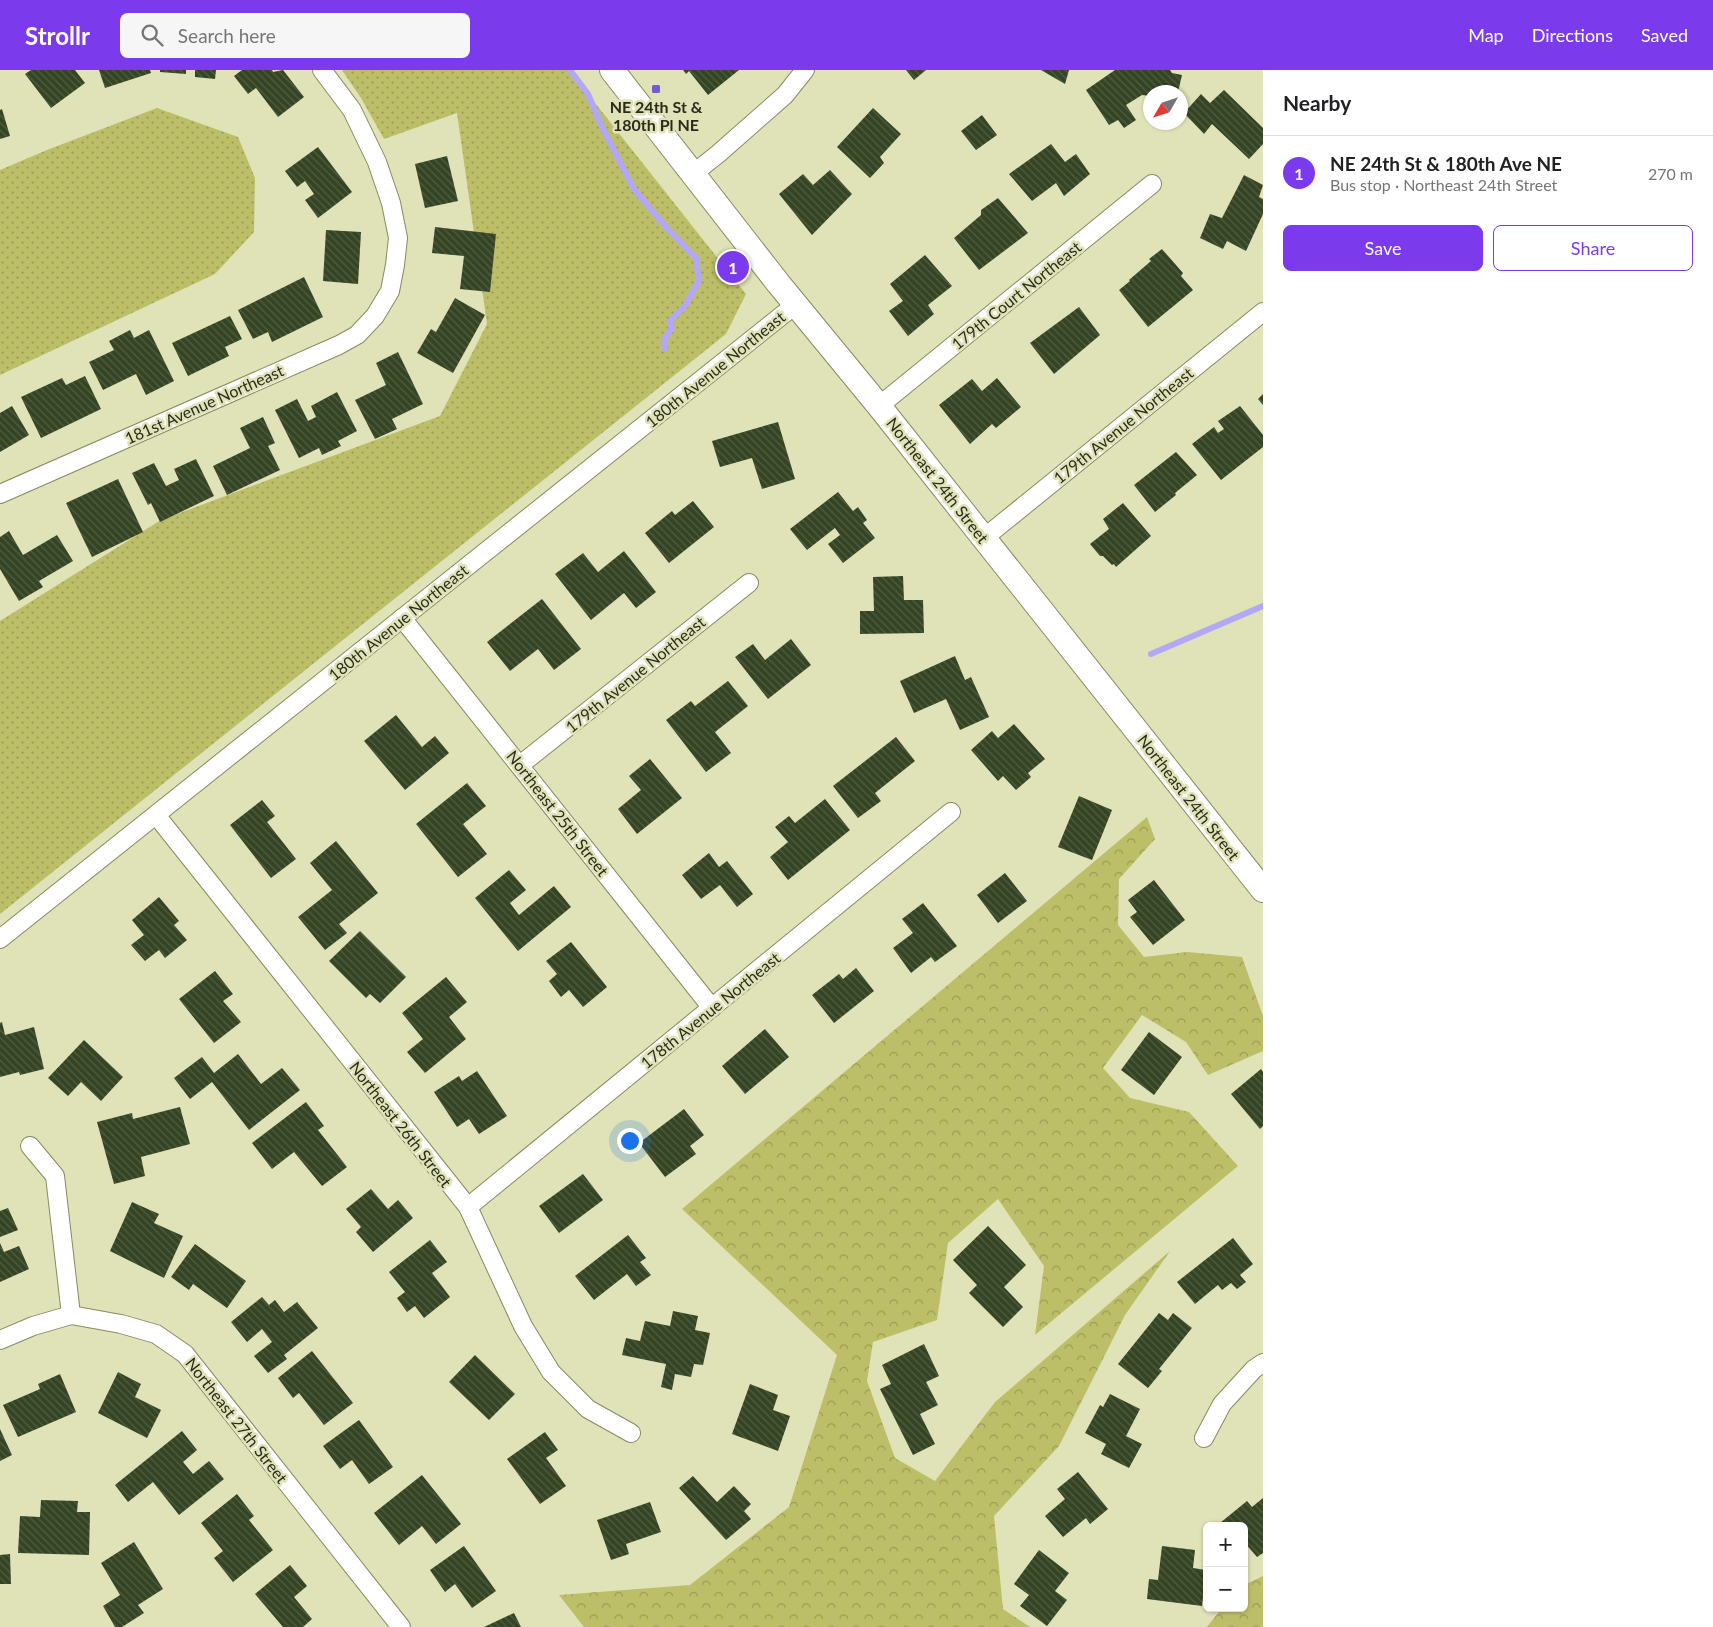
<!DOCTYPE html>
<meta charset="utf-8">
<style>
body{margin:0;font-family:Lato,sans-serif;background:#f6f6f6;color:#202124}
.controls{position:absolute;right:15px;bottom:15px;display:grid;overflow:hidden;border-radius:8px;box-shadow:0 1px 4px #0004}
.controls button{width:45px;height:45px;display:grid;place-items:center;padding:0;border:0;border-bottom:1px solid #e0e0e0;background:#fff;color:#202124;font:25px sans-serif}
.compass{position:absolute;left:1143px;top:15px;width:45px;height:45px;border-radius:50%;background:#fff;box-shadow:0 1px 4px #0004;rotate:231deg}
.you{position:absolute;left:629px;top:1070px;width:18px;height:18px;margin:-12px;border:4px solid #fff;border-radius:50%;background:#1a73e8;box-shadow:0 0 0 8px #1a73e833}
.badge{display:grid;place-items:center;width:32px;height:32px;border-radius:50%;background:#7c3aed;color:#fff;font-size:16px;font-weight:700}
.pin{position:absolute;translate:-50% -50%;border:2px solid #fff;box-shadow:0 1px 5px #0006}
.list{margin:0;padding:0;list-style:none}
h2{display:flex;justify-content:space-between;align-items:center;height:65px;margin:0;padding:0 20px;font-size:21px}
h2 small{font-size:16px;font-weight:400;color:#757577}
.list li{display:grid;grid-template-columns:32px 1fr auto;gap:15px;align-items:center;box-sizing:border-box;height:75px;padding:0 20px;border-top:1px solid #e0e0e0}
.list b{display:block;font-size:19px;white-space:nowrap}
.list p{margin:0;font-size:16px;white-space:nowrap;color:#757577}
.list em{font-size:16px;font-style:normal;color:#757577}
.actions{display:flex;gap:10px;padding:15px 20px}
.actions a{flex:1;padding:11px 0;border:1px solid #7c3aed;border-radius:8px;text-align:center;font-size:18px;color:#7c3aed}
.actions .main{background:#7c3aed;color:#fff}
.icon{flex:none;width:28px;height:28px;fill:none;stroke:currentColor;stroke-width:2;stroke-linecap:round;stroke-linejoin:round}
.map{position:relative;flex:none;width:1263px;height:1557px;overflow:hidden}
header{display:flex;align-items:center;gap:30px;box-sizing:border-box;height:70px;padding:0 25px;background:#7c3aed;color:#fff}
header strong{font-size:24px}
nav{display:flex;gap:28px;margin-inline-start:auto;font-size:18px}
.search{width:350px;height:45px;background:#f6f6f6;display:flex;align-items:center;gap:12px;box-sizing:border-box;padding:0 18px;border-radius:8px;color:#757577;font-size:19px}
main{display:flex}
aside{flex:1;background:#fff}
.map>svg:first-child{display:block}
</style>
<header>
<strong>Strollr</strong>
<div class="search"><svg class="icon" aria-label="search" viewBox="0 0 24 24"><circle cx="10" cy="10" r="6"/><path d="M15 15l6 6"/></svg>Search here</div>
<nav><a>Map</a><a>Directions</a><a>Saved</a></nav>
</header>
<main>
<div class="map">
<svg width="1263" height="1557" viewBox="0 0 1263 1557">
<defs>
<pattern id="grass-dots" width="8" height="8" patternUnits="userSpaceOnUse" patternTransform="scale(1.25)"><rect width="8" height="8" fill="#bdbf68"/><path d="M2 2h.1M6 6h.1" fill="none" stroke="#9a9b55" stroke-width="1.8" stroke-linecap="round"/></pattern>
<pattern id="forest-crowns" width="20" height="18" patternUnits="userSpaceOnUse" patternTransform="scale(1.25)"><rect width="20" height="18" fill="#bdbf68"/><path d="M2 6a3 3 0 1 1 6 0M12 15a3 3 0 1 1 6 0" fill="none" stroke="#9a9b55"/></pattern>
<pattern id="building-back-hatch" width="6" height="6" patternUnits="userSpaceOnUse" patternTransform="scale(1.25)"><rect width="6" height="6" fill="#354524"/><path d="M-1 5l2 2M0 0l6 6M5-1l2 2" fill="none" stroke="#515d42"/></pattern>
</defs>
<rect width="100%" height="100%" fill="#e0e2b7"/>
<g fill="url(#grass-dots)">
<polygon points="342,0 569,0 746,224 726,264 0,844 0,551 161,450 440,346 487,254 457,43 384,69 361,28"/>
<polygon points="157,38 238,67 255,108 254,162 215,204 0,305 0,100 47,80"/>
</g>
<g fill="url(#forest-crowns)">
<polygon points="1147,747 1155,769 1119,809 1118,855 1144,887 1187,882 1242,887 1263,946 1263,981 1208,1005 1186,972 1142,945 1103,998 1130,1028 1189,1042 1238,1096 1035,1265 1044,1196 998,1129 948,1173 937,1250 873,1272 867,1311 895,1388 935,1411 995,1332 1170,1181 1125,1245 1059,1376 994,1446 1003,1539 1030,1557 584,1557 559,1525 690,1515 789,1437 837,1285 682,1139"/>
<polygon points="1263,1506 1263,1557 1207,1557 1222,1538 1244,1538 1244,1515"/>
</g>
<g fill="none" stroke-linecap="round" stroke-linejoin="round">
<g stroke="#b3a7fa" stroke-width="6">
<polyline points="570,0 588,24 601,55 634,119 667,158 696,188 699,211 685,236 670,251 672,258 664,270 665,279"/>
<polyline points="1151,584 1263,536"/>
</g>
</g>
<g fill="url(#building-back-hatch)">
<polygon points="31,0 75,0 85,13 51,38 25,4"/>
<polygon points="99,0 150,0 151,3 105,18"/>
<polygon points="160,0 186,0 186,4 160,2"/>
<polygon points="195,0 216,0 215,9 195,7"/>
<polygon points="242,0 272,0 273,2 283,0 304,27 278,47 256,18 248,24 234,6"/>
<polygon points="683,0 739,0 708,25 689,1 686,4"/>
<polygon points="906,0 926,0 914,10"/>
<polygon points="1041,0 1069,0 1065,14"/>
<polygon points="1115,0 1170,0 1172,3 1182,5 1178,22 1150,22 1150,26 1142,25 1126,35 1136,50 1124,58 1118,50 1109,55 1086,20"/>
<polygon points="1224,20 1263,58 1263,74 1249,89 1212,54 1204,64 1184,43 1201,24 1210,33"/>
<polygon points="873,38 901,64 880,87 884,93 870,108 837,77"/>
<polygon points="2,39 10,66 0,69 0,40"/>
<polygon points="982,45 997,65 976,80 961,61"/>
<polygon points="1051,74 1065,92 1076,84 1090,104 1064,126 1056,113 1032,131 1009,104"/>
<polygon points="318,77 352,122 318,148 305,130 314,124 305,111 297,117 285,101"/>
<polygon points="447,86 458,131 425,138 415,94"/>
<polygon points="830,100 852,124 812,165 779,124 803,104 813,115"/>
<polygon points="1244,105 1263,115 1259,127 1263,129 1263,144 1246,181 1227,171 1223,179 1200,168 1210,144 1222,148"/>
<polygon points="998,128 1028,163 979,200 954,168 981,145 981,140"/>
<polygon points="435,157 496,164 490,222 460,219 464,186 432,183"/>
<polygon points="326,160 361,162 358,214 323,211"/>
<polygon points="1162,179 1183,203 1181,206 1193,220 1148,257 1119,220 1130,211 1129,210 1151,191 1149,189"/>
<polygon points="925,185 952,216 928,235 934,244 908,266 889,241 903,231 890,214"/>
<polygon points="304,207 323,247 272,272 268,262 253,269 238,240"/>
<polygon points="455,228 485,245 453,303 417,283 431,259 436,262"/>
<polygon points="1079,237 1100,265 1054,304 1030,273"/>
<polygon points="230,246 242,269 225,277 229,286 188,306 172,273"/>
<polygon points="130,260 134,268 149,260 174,311 146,325 136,304 103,320 89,292 114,280 109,271"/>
<polygon points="398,282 423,334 392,349 397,359 375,369 355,330 386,315 376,293"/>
<polygon points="85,306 101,339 41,368 21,327 62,308 66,315"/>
<polygon points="997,308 1021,337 996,358 992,354 970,374 939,335 972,309 982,321"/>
<polygon points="337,322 357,361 338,371 341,376 322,385 319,378 299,388 275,340 297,329 308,351 316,347 311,336"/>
<polygon points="1263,324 1263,335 1258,329"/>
<polygon points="12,336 29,365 0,382 0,343"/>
<polygon points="1240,336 1263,365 1263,377 1221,410 1192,374 1214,357 1218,363 1224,359 1218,351"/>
<polygon points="263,347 275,373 268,376 280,400 227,425 213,396 250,378 240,358"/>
<polygon points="778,352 795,409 762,419 752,388 720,397 712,371"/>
<polygon points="1176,382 1197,405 1175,423 1176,425 1155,442 1134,415"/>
<polygon points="196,389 214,426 160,452 151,433 148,435 132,403 154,393 166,416 179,410 174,399"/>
<polygon points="118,409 143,462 92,487 66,433"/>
<polygon points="838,422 853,441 858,437 867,450 863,453 875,468 843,493 828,474 840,465 835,458 807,480 790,459"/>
<polygon points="693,431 714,457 669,493 645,463 672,441 675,445"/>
<polygon points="1123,433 1151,466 1116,497 1114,494 1112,495 1103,486 1100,486 1090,474 1109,459 1103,449"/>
<polygon points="9,461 23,485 57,465 73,491 39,511 43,517 19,531 0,499 0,467"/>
<polygon points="624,481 656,522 636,538 624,523 591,550 555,504 583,483 598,502"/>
<polygon points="903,506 904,530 923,530 924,563 860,564 860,541 874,541 873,507"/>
<polygon points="542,529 581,579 554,600 538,579 510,601 487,572"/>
<polygon points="791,569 811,595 768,629 735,587 753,574 765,590"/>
<polygon points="955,586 965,610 971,607 989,647 960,660 946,629 914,643 900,611"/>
<polygon points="728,611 748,636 715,662 731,683 706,702 666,650 691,631 695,636"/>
<polygon points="396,645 422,677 435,666 449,683 405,720 364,671"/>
<polygon points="1014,654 1045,689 1028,703 1031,707 1016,720 1003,706 998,711 971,680 992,661 998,668"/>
<polygon points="896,667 915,691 875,723 881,731 858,748 833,716"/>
<polygon points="650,689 682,728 637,764 618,739 641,720 629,706"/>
<polygon points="467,713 486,736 463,754 487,784 458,807 416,754"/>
<polygon points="1079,726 1112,740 1092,790 1058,777"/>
<polygon points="825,729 850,760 788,810 770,787 788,772 775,757 789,746 795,753"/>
<polygon points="262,730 275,746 267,752 296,789 271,808 230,755"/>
<polygon points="336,771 378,823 339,854 347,863 325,880 298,847 332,820 310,793"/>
<polygon points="709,783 719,797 727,791 753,824 737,837 720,815 701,829 682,805"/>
<polygon points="509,800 526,820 510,833 519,845 554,816 571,837 518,881 475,828"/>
<polygon points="1005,803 1027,831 998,853 977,825"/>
<polygon points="1154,810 1185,850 1153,875 1130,847 1137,842 1128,830"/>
<polygon points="159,827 179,851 174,855 187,870 165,888 159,880 145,891 131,875 144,865 132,850"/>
<polygon points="923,833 957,876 935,892 931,887 911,903 893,878 913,863 902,849"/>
<polygon points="360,861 406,907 380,933 370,924 366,928 329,891"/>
<polygon points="571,872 607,917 583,937 569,920 561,927 549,911 557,904 546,891"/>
<polygon points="856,898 874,921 834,953 812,925 839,904 843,909"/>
<polygon points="215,901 233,924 223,931 241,952 214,973 179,929"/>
<polygon points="446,907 467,932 449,947 466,969 425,1003 407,982 423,969 402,943"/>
<polygon points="2,952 5,965 34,957 44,999 20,1005 19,1002 0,1007 0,953"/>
<polygon points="765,959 789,987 745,1024 722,996"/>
<polygon points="1149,962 1182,987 1154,1025 1121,1000"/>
<polygon points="84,970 123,1007 101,1031 81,1012 68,1026 48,1008"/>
<polygon points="238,984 261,1014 282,998 300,1020 249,1060 212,1012 190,1029 174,1008 202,987 214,1003"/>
<polygon points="1261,999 1263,1002 1263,1056 1260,1059 1231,1024"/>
<polygon points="477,1001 507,1046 479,1064 469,1049 457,1057 434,1022 459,1006 462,1011"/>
<polygon points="306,1032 324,1056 318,1060 347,1097 322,1116 294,1082 272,1099 252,1073"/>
<polygon points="180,1037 190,1074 141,1087 145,1106 114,1114 97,1052 132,1043 133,1049"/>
<polygon points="684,1039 704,1065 690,1076 696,1084 665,1107 639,1073"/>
<polygon points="583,1104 603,1130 559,1163 539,1136"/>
<polygon points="371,1119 388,1139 398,1130 413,1148 373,1182 356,1162 361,1157 346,1139"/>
<polygon points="132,1132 159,1144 154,1153 183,1166 164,1208 110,1181"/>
<polygon points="8,1138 18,1160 0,1167 0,1141"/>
<polygon points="988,1156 1026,1195 1004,1217 1023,1237 1003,1257 969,1223 977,1215 953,1190"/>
<polygon points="628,1165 646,1188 640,1192 651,1205 636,1216 627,1204 594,1230 575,1206"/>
<polygon points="1233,1168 1253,1194 1240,1205 1246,1212 1237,1219 1231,1213 1222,1220 1218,1215 1195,1234 1177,1212"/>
<polygon points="430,1170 447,1192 432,1203 450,1227 424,1248 415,1236 407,1242 397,1228 405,1222 389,1202"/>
<polygon points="0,1173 4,1182 19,1176 29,1199 0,1212"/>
<polygon points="195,1174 246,1211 227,1238 193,1214 189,1220 171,1207"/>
<polygon points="262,1227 269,1235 275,1230 284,1242 297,1232 318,1258 284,1285 287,1289 268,1303 254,1286 272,1272 262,1259 247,1272 231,1252"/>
<polygon points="673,1241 698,1246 695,1260 710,1263 703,1295 694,1294 691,1307 675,1304 672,1320 661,1317 666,1294 622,1285 626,1268 640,1271 645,1251 670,1256"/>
<polygon points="1159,1243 1168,1250 1173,1243 1192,1258 1159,1299 1162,1301 1148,1318 1118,1294"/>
<polygon points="924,1274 939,1306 926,1312 938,1335 920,1344 935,1374 913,1385 880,1319 891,1314 882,1295"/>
<polygon points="312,1281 353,1333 324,1355 299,1323 293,1328 278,1308"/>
<polygon points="475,1285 515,1324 489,1350 449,1312"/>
<polygon points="118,1302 141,1314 135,1327 161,1340 147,1368 98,1343"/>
<polygon points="60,1304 76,1342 18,1367 3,1335 40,1319 38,1314"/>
<polygon points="750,1314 778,1325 773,1340 790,1346 778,1381 732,1364"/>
<polygon points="1110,1324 1140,1339 1126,1366 1142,1374 1129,1398 1101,1384 1106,1374 1085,1363 1100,1335 1103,1337"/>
<polygon points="359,1350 393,1397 369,1414 352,1390 340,1399 323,1376"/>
<polygon points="0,1359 12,1385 0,1391"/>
<polygon points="182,1361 197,1380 183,1392 193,1404 209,1391 224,1409 179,1445 153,1412 128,1432 115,1415"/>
<polygon points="545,1362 558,1380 546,1388 566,1416 540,1434 507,1389"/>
<polygon points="1078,1402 1108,1439 1090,1454 1086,1448 1063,1467 1045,1446 1065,1429 1057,1419"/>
<polygon points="422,1405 461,1454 436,1474 422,1456 399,1475 374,1443"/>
<polygon points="693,1406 717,1432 734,1416 751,1434 744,1441 751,1449 726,1470 679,1418"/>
<polygon points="237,1424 254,1446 249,1450 273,1480 233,1512 214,1488 223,1481 201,1453"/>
<polygon points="1263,1428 1263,1483 1257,1487 1244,1472 1244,1456 1222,1456 1220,1453 1247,1431 1252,1437"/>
<polygon points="41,1430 78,1431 77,1442 90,1442 89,1485 18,1483 20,1446 40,1447"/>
<polygon points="650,1432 661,1462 626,1474 629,1484 611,1490 597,1450"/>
<polygon points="134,1472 163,1519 138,1535 144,1543 122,1557 115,1557 103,1536 120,1525 101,1493"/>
<polygon points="464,1476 496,1521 472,1538 455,1514 445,1522 430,1500"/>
<polygon points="1162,1476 1195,1480 1193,1498 1206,1500 1202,1536 1147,1529 1149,1509 1158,1510"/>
<polygon points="1039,1480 1069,1503 1055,1521 1067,1530 1047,1556 1020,1536 1029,1525 1014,1514"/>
<polygon points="10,1484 11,1514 0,1514 0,1485"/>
<polygon points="290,1495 307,1516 294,1527 312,1549 303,1557 283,1557 255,1524"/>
<polygon points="514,1543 521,1557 484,1557"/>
</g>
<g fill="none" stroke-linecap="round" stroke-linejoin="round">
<defs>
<g id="street">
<polyline points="694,103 718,84 785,25 805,0"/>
<polyline points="879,336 1152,114"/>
<polyline points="0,424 339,275 357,265 375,246 390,221 395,195 398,168 391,133 377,92 352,40 322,0"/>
<polyline points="984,468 1263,242"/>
<polyline points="402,548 712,938"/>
<polyline points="520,695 749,513"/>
<polyline points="156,745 468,1137 523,1256 551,1302 588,1339 631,1363"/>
<polyline points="0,869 795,235"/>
<polyline points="30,1076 55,1106 71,1245 121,1254 156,1264 185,1284 401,1557"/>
<polyline points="468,1137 951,742"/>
<polyline points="0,1270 33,1256 71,1245"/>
<polyline points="1204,1368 1222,1334 1254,1299 1263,1293"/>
</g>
<polyline id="secondary" points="612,0 778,213 879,336 1263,820"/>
</defs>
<use href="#street" stroke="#888a62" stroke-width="20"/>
<use href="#secondary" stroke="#888a62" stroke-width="26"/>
<use href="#street" stroke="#fff" stroke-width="18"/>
<use href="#secondary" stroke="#fff" stroke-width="24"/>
</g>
<rect fill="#7559d3" stroke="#e0e2b7" stroke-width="2" x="651" y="14" width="10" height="10" rx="2.5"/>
<g text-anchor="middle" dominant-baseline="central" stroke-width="5" stroke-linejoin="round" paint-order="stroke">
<g font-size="16" font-weight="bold" fill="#2a2b1b" stroke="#e0e2b7">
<text x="656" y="36">NE 24th St &amp;<tspan x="656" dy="18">180th Pl NE</tspan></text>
</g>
<g font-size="16" fill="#2a2b1b" stroke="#e0e2b7">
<text transform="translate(1016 225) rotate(-39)">179th Court Northeast</text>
<text transform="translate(715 299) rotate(-39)">180th Avenue Northeast</text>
<text transform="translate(204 334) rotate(-24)">181st Avenue Northeast</text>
<text transform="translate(1123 355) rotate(-39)">179th Avenue Northeast</text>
<text transform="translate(938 410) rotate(52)">Northeast 24th Street</text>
<text transform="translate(398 552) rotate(-39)">180th Avenue Northeast</text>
<text transform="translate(635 604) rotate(-39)">179th Avenue Northeast</text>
<text transform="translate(1189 727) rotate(52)">Northeast 24th Street</text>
<text transform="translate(558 743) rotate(52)">Northeast 25th Street</text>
<text transform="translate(710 940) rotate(-39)">178th Avenue Northeast</text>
<text transform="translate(401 1054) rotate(52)">Northeast 26th Street</text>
<text transform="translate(237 1350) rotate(52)">Northeast 27th Street</text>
</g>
</g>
</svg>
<div class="controls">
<button>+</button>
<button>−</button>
</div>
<svg class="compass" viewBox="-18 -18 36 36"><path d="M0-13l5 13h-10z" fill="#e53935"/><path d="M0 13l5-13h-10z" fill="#757577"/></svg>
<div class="you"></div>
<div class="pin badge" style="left:733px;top:197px">1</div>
</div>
<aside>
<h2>Nearby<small></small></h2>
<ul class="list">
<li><span class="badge">1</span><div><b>NE 24th St &amp; 180th Ave NE</b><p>Bus stop · Northeast 24th Street</p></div><em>270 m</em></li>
</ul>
<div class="actions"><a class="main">Save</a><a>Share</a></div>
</aside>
</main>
